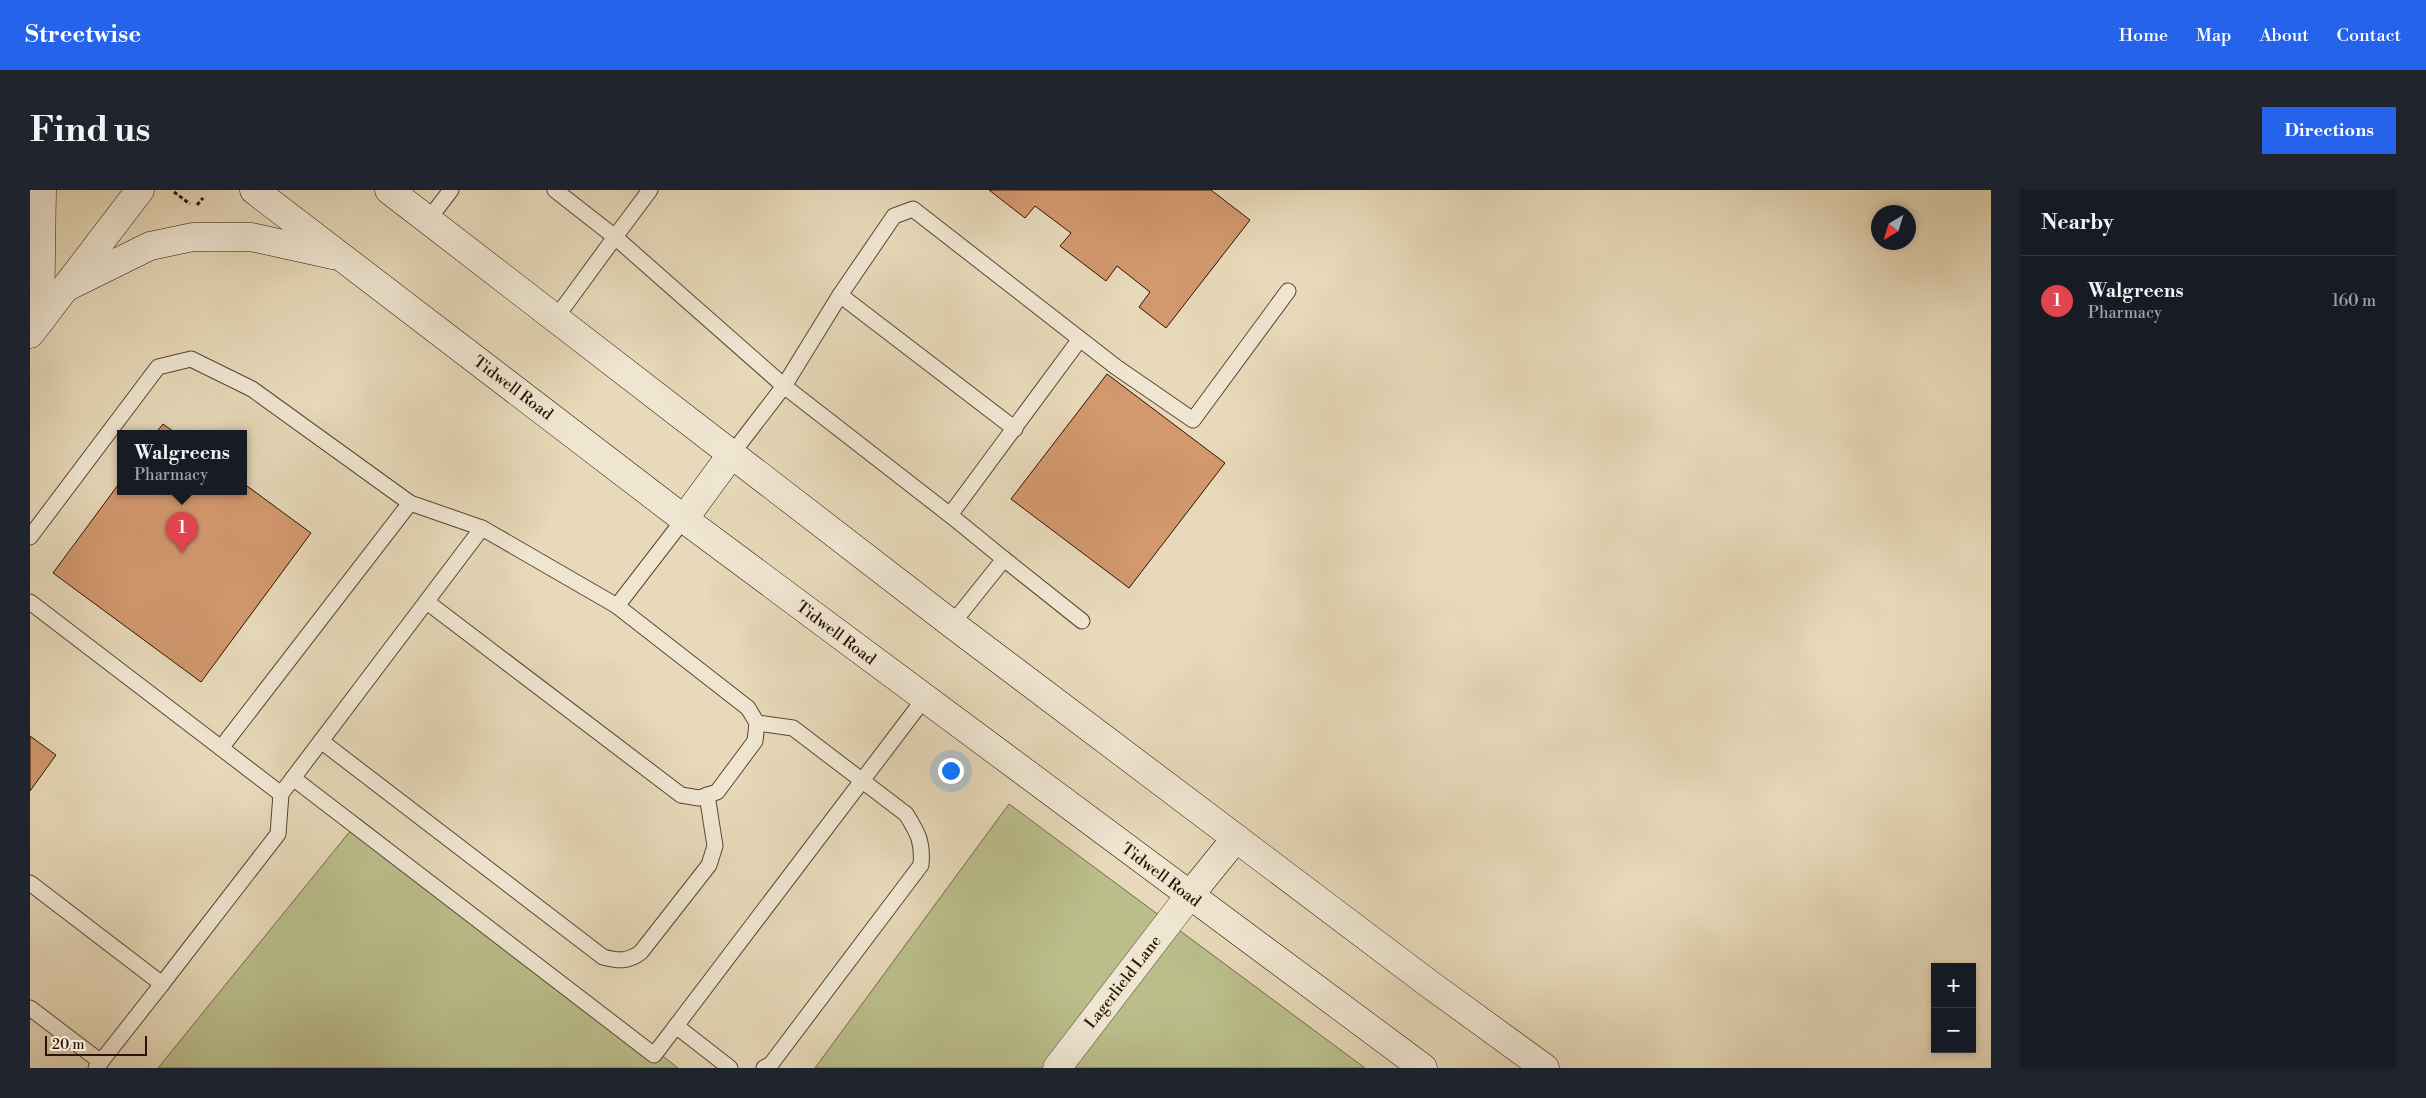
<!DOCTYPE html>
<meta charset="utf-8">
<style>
body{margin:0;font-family:"Libre Bodoni",serif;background:#20242c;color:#f1f3f6}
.controls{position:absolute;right:15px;bottom:15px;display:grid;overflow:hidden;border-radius:0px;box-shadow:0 2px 8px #0003}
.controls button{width:45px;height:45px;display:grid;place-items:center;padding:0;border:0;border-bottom:1px solid #363941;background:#171b24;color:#f1f3f6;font:25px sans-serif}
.compass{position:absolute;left:1841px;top:15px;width:45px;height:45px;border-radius:50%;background:#171b24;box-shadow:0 2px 8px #0003;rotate:218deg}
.scale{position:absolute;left:15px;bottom:12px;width:102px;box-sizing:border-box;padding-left:5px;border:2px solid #2e1303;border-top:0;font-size:14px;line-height:18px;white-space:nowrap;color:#2e1303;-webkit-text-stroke:4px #efe6d2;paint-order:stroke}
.you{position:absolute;left:920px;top:580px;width:18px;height:18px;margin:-12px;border:4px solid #fff;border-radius:50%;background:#1a73e8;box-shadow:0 0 0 8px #1a73e833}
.badge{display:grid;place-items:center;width:32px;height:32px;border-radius:50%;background:#2563eb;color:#fff;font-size:16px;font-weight:700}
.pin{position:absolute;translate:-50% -41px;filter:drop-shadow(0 1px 2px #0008)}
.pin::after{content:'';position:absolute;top:26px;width:18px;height:15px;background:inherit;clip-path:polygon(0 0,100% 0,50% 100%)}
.popup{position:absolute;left:87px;top:240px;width:130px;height:65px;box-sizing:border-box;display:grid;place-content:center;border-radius:0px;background:#171b24;filter:drop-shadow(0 1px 4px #0005);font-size:16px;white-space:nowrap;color:#9ea1a6}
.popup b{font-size:19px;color:#f1f3f6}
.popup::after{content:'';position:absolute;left:50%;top:100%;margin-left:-10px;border:10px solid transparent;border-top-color:#171b24}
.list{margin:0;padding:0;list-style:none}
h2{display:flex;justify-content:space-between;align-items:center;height:65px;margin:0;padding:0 20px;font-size:21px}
h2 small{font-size:16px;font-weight:400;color:#9ea1a6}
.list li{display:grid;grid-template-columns:32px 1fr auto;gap:15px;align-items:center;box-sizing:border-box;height:90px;padding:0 20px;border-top:1px solid #363941}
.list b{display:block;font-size:19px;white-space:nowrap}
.list p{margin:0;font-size:16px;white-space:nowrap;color:#9ea1a6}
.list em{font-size:16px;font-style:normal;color:#9ea1a6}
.map{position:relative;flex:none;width:1961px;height:878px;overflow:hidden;border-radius:0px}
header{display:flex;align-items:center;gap:30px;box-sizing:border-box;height:70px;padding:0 25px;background:#2563eb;color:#fff}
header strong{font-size:24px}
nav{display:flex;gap:28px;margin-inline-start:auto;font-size:18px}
.intro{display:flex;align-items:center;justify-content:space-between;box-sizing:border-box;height:120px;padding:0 30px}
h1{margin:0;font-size:35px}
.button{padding:12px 22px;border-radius:0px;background:#2563eb;color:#fff;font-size:18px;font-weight:700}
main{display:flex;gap:30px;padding:0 30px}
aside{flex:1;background:#171b24;border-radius:0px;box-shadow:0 2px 8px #0003}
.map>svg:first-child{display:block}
</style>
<header>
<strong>Streetwise</strong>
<nav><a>Home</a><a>Map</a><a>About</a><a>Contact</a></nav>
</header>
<div class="intro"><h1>Find us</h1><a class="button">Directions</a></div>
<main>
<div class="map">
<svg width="1961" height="878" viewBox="0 0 1961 878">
<rect width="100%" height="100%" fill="#e7d9b9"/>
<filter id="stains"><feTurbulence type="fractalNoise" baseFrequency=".004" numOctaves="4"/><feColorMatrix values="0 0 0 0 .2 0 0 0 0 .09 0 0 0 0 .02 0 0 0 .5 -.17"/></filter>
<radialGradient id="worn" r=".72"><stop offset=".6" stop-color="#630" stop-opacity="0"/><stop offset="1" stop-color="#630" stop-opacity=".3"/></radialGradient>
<g fill="#babe8b" stroke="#746847">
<polygon points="979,614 1335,878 785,878"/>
<polygon points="330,629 648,878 128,878"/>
</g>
<g fill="#d2986e" stroke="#2e1303">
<polygon points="959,0 1181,0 1220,30 1136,138 1109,117 1120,102 1087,76 1076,91 1030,56 1041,43 1005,16 995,28"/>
<polygon points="1077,184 1195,273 1099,398 981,309"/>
<polygon points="133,234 147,244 125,244"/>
<polygon points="91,291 91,302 213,302 213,293 281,343 171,492 23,383"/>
<polygon points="0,546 26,565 0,601"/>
</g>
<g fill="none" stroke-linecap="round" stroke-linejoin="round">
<defs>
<g id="service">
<polyline points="525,0 585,47 525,129"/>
<polyline points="620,0 585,47 754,196 920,325"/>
<polyline points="398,30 421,0"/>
<polyline points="810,105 985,239"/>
<polyline points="701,265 754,196 810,105 864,26 883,19 1050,149"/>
<polyline points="0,347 128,177 161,169 222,199 380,313 452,338"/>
<polyline points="974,369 1052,431"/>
<polyline points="0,412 191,558"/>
<polyline points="397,412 651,605 669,608 687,602 725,551 727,533 718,518 587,416"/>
<polyline points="922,434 974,369 920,325 1050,149 1086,177 1163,230 1258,101"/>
<path d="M727,533L763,538L876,624C888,643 893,652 891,675L741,874L734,878"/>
<path d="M291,551L573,767C588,771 598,772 611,762L679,675L685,656L677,605"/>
<polyline points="263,588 624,865 894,509"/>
<polyline points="251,604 191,558 380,313"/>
<polyline points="0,693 132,794 248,644 251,604 452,338 587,416 654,329"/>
<polyline points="0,818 71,872"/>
<polyline points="646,836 700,878"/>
<polyline points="66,878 132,794"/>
</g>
<polyline id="minor" points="1027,878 1159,706"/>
<g id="secondary">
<polyline points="224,0 654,329 1393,878"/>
<polyline points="359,0 922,434 1398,793 1515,878"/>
<polyline points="35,98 120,56 163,47 221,47 303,65"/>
<polyline points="10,131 12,0"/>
<polyline points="0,144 110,0"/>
<polyline points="654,329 701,265"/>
<polyline points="1159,706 1206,648"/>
</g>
</defs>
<use href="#service" stroke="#5c4430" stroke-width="17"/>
<use href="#minor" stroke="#5c4430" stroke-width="29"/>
<use href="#secondary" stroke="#2e1303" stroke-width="29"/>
<g stroke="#2e1303" stroke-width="3" stroke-dasharray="4 2.5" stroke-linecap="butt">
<polyline points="144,2 160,14"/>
<polyline points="167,15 173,8"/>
</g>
<use href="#service" stroke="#efe6d2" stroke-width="15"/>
<use href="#minor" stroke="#efe6d2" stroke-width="28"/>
<use href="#secondary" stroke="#efe6d2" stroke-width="28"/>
</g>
<g text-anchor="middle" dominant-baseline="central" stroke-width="4" stroke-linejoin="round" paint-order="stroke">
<g font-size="16" fill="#2e1303" stroke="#efe6d2">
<text transform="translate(483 198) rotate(37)">Tidwell Road</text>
<text transform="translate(806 443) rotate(37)">Tidwell Road</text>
<text transform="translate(1131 685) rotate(37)">Tidwell Road</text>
<text transform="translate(1093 792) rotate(-52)">Lagerlield Lane</text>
</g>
</g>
<rect width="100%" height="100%" filter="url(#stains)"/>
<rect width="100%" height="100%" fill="url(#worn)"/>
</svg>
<div class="controls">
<button>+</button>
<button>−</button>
</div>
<svg class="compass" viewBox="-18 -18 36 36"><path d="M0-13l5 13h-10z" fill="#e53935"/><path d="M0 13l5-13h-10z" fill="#9ea1a6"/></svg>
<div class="scale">20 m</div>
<div class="you"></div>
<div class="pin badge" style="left:152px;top:363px;background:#e0444e">1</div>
<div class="popup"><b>Walgreens</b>Pharmacy</div>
</div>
<aside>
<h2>Nearby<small></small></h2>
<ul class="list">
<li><span class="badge" style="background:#e0444e">1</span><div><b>Walgreens</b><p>Pharmacy</p></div><em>160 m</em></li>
</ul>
</aside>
</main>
